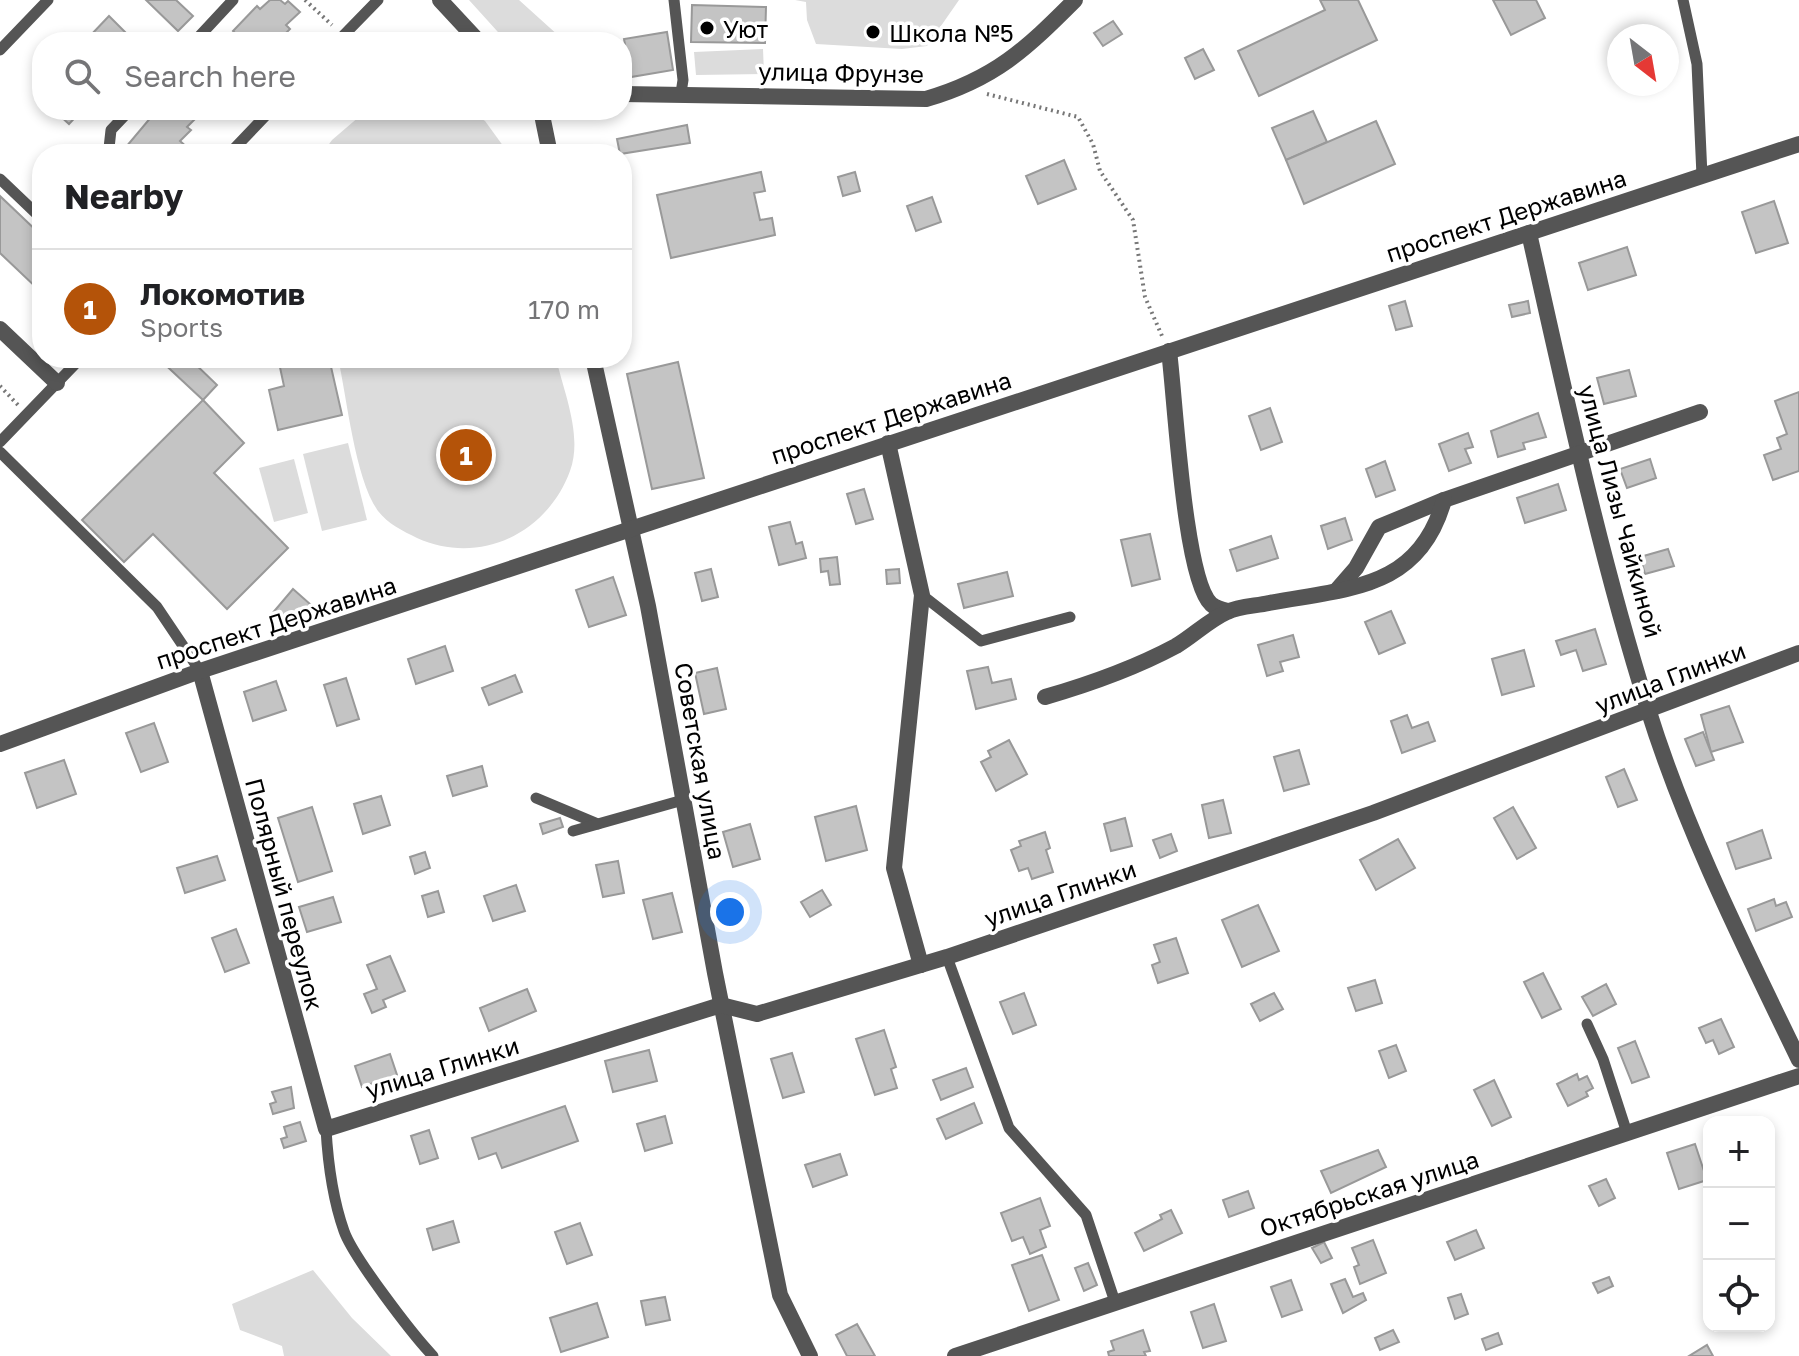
<!DOCTYPE html>
<meta charset="utf-8">
<style>
body{margin:0;font-family:"Golos Text",sans-serif;background:#f6f6f6;color:#202124}
.controls{position:absolute;right:24px;bottom:24px;display:grid;overflow:hidden;border-radius:16px;box-shadow:0 4px 12px #0003}
.controls button{width:72px;height:72px;display:grid;place-items:center;padding:0;border:0;border-bottom:2px solid #e0e0e0;background:#fff;color:#202124;font:40px sans-serif}
.compass{position:absolute;left:1607px;top:24px;width:72px;height:72px;border-radius:50%;background:#fff;box-shadow:0 4px 12px #0003;rotate:149deg}
.you{position:absolute;left:730px;top:912px;width:28px;height:28px;margin:-20px;border:6px solid #fff;border-radius:50%;background:#1a73e8;box-shadow:0 0 0 12px #1a73e833}
.badge{display:grid;place-items:center;width:52px;height:52px;border-radius:50%;background:#b45309;color:#fff;font-size:26px;font-weight:700}
.pin{position:absolute;translate:-50% -50%;border:4px solid #fff;box-shadow:0 2px 8px #0006}
.list{margin:0;padding:0;list-style:none}
h2{display:flex;justify-content:space-between;align-items:center;height:104px;margin:0;padding:0 32px;font-size:34px}
h2 small{font-size:26px;font-weight:400;color:#757577}
.list li{display:grid;grid-template-columns:52px 1fr auto;gap:24px;align-items:center;box-sizing:border-box;height:120px;padding:0 32px;border-top:2px solid #e0e0e0}
.list b{display:block;font-size:30px;white-space:nowrap}
.list p{margin:0;font-size:26px;white-space:nowrap;color:#757577}
.list em{font-size:26px;font-style:normal;color:#757577}
.icon{flex:none;width:44px;height:44px;fill:none;stroke:currentColor;stroke-width:2;stroke-linecap:round;stroke-linejoin:round}
.map{position:relative;flex:none;width:1799px;height:1356px;overflow:hidden}
.search{position:absolute;background:#fff;box-shadow:0 4px 12px #0003;left:32px;top:32px;width:600px;height:88px;display:flex;align-items:center;gap:20px;box-sizing:border-box;padding:0 28px;border-radius:32px;color:#757577;font-size:30px}
.panel{position:absolute;background:#fff;box-shadow:0 4px 12px #0003;left:32px;top:144px;width:600px;height:224px;border-radius:32px}
.map>svg:first-child{display:block}
</style>
<div class="map">
<svg width="1799" height="1356" viewBox="0 0 1799 1356">
<rect width="100%" height="100%" fill="#fff"/>
<g fill="#dcdcdc">
<polygon points="469,0 519,0 560,37 577,42 507,42"/>
<polygon points="795,0 959,0 927,46 902,49 816,44 807,20 806,2"/>
<polygon points="763,49 764,74 696,75 694,52"/>
<polygon points="367,110 467,110 485,121 509,154 322,154 332,140"/>
<path d="M338,358H556C564,393 583,436 570,471C547,534 479,566 417,538C403,531 388,524 378,511C355,479 347,398 338,358Z"/>
<polygon points="348,443 367,520 322,531 303,454"/>
<polygon points="294,459 308,513 274,522 259,468"/>
<polygon points="313,1270 352,1318 391,1356 284,1356 282,1346 240,1330 232,1304"/>
</g>
<g fill="#c4c4c4" stroke="#999" stroke-width="2">
<polygon points="146,0 176,0 193,16 178,31"/>
<polygon points="270,0 280,0 285,4 288,1 300,12 286,25 290,29 279,40 281,42 230,42 237,35 233,31 257,6 260,9"/>
<polygon points="1320,0 1358,0 1377,40 1259,96 1238,51 1325,10"/>
<polygon points="1493,0 1536,0 1545,18 1511,35"/>
<polygon points="692,5 766,7 765,43 691,42"/>
<polygon points="109,16 126,33 117,42 94,42 89,37"/>
<polygon points="1113,21 1122,34 1103,46 1094,33"/>
<polygon points="667,32 673,70 631,77 624,39"/>
<polygon points="1203,49 1214,70 1195,79 1185,58"/>
<polygon points="63,110 80,110 81,111 69,124 59,115"/>
<polygon points="157,110 204,110 187,127 191,130 180,141 188,148 183,154 172,149 167,154 133,154 126,147"/>
<polygon points="1313,111 1327,142 1286,160 1272,128"/>
<polygon points="1376,121 1395,164 1304,204 1286,160"/>
<polygon points="687,125 690,143 620,154 617,139"/>
<polygon points="1064,160 1076,189 1038,204 1026,176"/>
<polygon points="761,172 765,191 754,193 760,220 772,218 775,235 671,258 657,195"/>
<polygon points="855,172 860,191 843,196 838,177"/>
<polygon points="0,196 42,236 42,293 0,253"/>
<polygon points="932,197 941,222 916,231 907,206"/>
<polygon points="1774,201 1788,243 1756,253 1742,212"/>
<polygon points="1627,247 1636,275 1588,290 1579,263"/>
<polygon points="1405,301 1412,326 1396,330 1389,306"/>
<polygon points="1528,301 1530,313 1512,317 1509,305"/>
<polygon points="158,358 189,358 217,385 203,400"/>
<polygon points="278,358 329,358 342,415 278,430 269,390 284,386"/>
<polygon points="678,362 704,478 652,489 627,374"/>
<polygon points="1629,370 1636,396 1604,404 1597,378"/>
<polygon points="1799,392 1799,471 1773,480 1764,455 1781,449 1777,438 1787,434 1775,401"/>
<polygon points="203,400 244,443 214,473 288,548 227,609 153,534 124,562 82,520"/>
<polygon points="1270,408 1282,442 1261,450 1249,416"/>
<polygon points="1538,413 1546,437 1523,443 1525,449 1498,457 1491,431"/>
<polygon points="1468,433 1473,447 1465,449 1471,463 1449,471 1439,444"/>
<polygon points="1650,459 1656,478 1627,488 1620,469"/>
<polygon points="1385,461 1395,490 1376,497 1366,469"/>
<polygon points="1558,484 1566,510 1525,523 1517,498"/>
<polygon points="864,489 873,519 856,524 847,494"/>
<polygon points="1345,518 1352,540 1328,549 1321,526"/>
<polygon points="790,522 796,544 802,542 806,558 779,565 769,527"/>
<polygon points="1150,534 1160,579 1132,586 1121,540"/>
<polygon points="1271,536 1278,558 1237,571 1230,550"/>
<polygon points="1668,549 1674,566 1645,574 1640,557"/>
<polygon points="837,557 840,584 830,585 828,571 821,572 820,559"/>
<polygon points="711,569 718,597 702,601 695,573"/>
<polygon points="899,569 900,583 887,584 886,570"/>
<polygon points="1007,572 1013,596 964,608 958,584"/>
<polygon points="613,577 626,615 589,627 576,590"/>
<polygon points="293,589 310,604 287,629 271,615"/>
<polygon points="1391,611 1405,643 1379,654 1365,622"/>
<polygon points="1595,629 1606,664 1583,671 1576,650 1561,655 1556,641"/>
<polygon points="1293,635 1299,657 1280,662 1283,671 1267,676 1258,645"/>
<polygon points="445,646 453,671 416,684 408,659"/>
<polygon points="1524,650 1534,686 1502,695 1492,659"/>
<polygon points="988,667 992,683 1011,679 1016,699 976,709 967,671"/>
<polygon points="717,668 726,709 704,714 695,673"/>
<polygon points="515,675 522,692 489,705 482,688"/>
<polygon points="346,678 359,719 337,726 324,685"/>
<polygon points="276,681 286,710 253,721 244,692"/>
<polygon points="1729,706 1743,742 1711,752 1701,715"/>
<polygon points="1407,715 1412,728 1428,722 1435,741 1402,753 1391,721"/>
<polygon points="154,723 168,762 141,772 126,733"/>
<polygon points="1703,732 1714,760 1696,766 1685,739"/>
<polygon points="1009,740 1027,774 996,791 981,762 991,757 988,751"/>
<polygon points="1299,750 1309,784 1284,791 1274,757"/>
<polygon points="64,760 76,794 37,808 25,773"/>
<polygon points="482,766 487,786 453,796 447,776"/>
<polygon points="1624,769 1637,800 1618,807 1606,777"/>
<polygon points="381,796 390,825 363,834 354,804"/>
<polygon points="1223,800 1231,833 1209,838 1202,805"/>
<polygon points="856,806 867,850 826,861 815,817"/>
<polygon points="312,807 332,871 298,882 278,818"/>
<polygon points="1513,807 1536,848 1517,859 1494,818"/>
<polygon points="560,818 563,827 543,834 540,824"/>
<polygon points="1125,818 1132,846 1111,851 1104,824"/>
<polygon points="750,824 760,859 733,867 723,832"/>
<polygon points="1762,830 1771,858 1736,869 1727,843"/>
<polygon points="1045,832 1050,848 1046,850 1053,872 1032,879 1028,868 1019,871 1011,850 1021,846 1019,841"/>
<polygon points="1171,834 1177,851 1160,858 1153,840"/>
<polygon points="1398,839 1415,868 1376,890 1360,860"/>
<polygon points="425,852 430,868 415,874 410,857"/>
<polygon points="217,856 225,880 185,893 177,868"/>
<polygon points="618,861 624,893 603,897 596,865"/>
<polygon points="516,885 525,911 493,921 484,896"/>
<polygon points="822,890 831,905 810,917 801,902"/>
<polygon points="438,891 444,912 428,917 422,896"/>
<polygon points="672,893 682,932 653,939 643,900"/>
<polygon points="333,897 341,922 307,932 299,907"/>
<polygon points="1774,899 1776,906 1786,902 1792,917 1756,931 1748,909"/>
<polygon points="1258,905 1279,951 1242,967 1222,920"/>
<polygon points="236,929 249,963 225,972 212,938"/>
<polygon points="1176,938 1188,973 1158,983 1152,965 1160,962 1154,945"/>
<polygon points="390,956 405,991 383,1000 386,1007 372,1013 364,994 377,989 367,965"/>
<polygon points="1543,973 1561,1009 1542,1018 1524,982"/>
<polygon points="1375,980 1382,1003 1356,1011 1348,988"/>
<polygon points="1606,984 1616,1004 1593,1016 1582,997"/>
<polygon points="527,989 536,1011 489,1031 480,1008"/>
<polygon points="1024,993 1036,1025 1013,1034 1000,1002"/>
<polygon points="1274,993 1283,1009 1260,1021 1251,1004"/>
<polygon points="1721,1019 1734,1047 1719,1054 1713,1040 1706,1043 1699,1028"/>
<polygon points="884,1030 896,1067 891,1069 897,1088 875,1095 856,1039"/>
<polygon points="1635,1041 1649,1077 1632,1083 1618,1048"/>
<polygon points="1396,1045 1406,1071 1389,1078 1379,1051"/>
<polygon points="649,1050 657,1081 613,1092 605,1061"/>
<polygon points="792,1053 804,1092 783,1098 771,1059"/>
<polygon points="390,1054 397,1075 362,1087 355,1066"/>
<polygon points="966,1068 973,1087 941,1100 933,1080"/>
<polygon points="1577,1074 1579,1080 1587,1076 1593,1088 1586,1092 1588,1096 1568,1106 1557,1084"/>
<polygon points="1494,1080 1511,1117 1492,1126 1474,1090"/>
<polygon points="291,1087 294,1108 273,1114 270,1104 276,1102 272,1092"/>
<polygon points="974,1103 982,1123 946,1139 937,1119"/>
<polygon points="565,1106 578,1141 502,1168 496,1153 479,1159 472,1138"/>
<polygon points="665,1116 672,1143 645,1151 637,1124"/>
<polygon points="300,1122 306,1141 284,1148 281,1139 287,1137 284,1127"/>
<polygon points="429,1130 438,1158 420,1164 411,1136"/>
<polygon points="1695,1144 1707,1180 1679,1189 1667,1153"/>
<polygon points="1378,1150 1386,1167 1331,1193 1321,1171"/>
<polygon points="840,1154 847,1175 813,1187 805,1165"/>
<polygon points="1606,1179 1615,1198 1599,1206 1589,1186"/>
<polygon points="1248,1191 1254,1208 1229,1217 1223,1200"/>
<polygon points="1040,1198 1050,1226 1040,1230 1046,1247 1030,1254 1023,1237 1012,1241 1001,1213"/>
<polygon points="1171,1210 1182,1233 1144,1251 1135,1233 1162,1219 1160,1215"/>
<polygon points="453,1221 459,1242 433,1250 427,1229"/>
<polygon points="580,1223 592,1255 567,1264 555,1232"/>
<polygon points="1476,1230 1484,1248 1455,1260 1447,1242"/>
<polygon points="1373,1240 1386,1273 1360,1284 1354,1267 1359,1265 1352,1248"/>
<polygon points="1324,1242 1332,1258 1321,1263 1312,1248"/>
<polygon points="1042,1255 1059,1300 1029,1311 1012,1265"/>
<polygon points="1088,1263 1097,1285 1084,1291 1075,1268"/>
<polygon points="1609,1277 1613,1286 1598,1293 1593,1283"/>
<polygon points="1345,1279 1353,1297 1363,1293 1366,1300 1343,1313 1331,1284"/>
<polygon points="1291,1280 1302,1310 1282,1317 1271,1287"/>
<polygon points="1461,1294 1468,1314 1455,1319 1448,1298"/>
<polygon points="665,1297 670,1320 646,1325 641,1301"/>
<polygon points="597,1303 608,1337 561,1352 550,1318"/>
<polygon points="1214,1304 1226,1341 1203,1348 1191,1312"/>
<polygon points="857,1324 875,1356 847,1356 836,1335"/>
<polygon points="1143,1330 1150,1351 1144,1352 1146,1356 1109,1356 1108,1352 1114,1350 1111,1341"/>
<polygon points="1393,1330 1399,1342 1380,1350 1375,1338"/>
<polygon points="1498,1333 1502,1344 1486,1350 1482,1339"/>
<polygon points="1707,1345 1713,1356 1689,1356"/>
</g>
<g fill="none" stroke-linecap="round" stroke-linejoin="round">
<g stroke="#777" stroke-width="4" stroke-dasharray="2 4" stroke-linecap="butt">
<polyline points="305,0 332,25"/>
<polyline points="987,94 1078,117 1093,144 1100,171 1133,220 1145,297 1162,336"/>
<polyline points="0,386 18,405"/>
</g>
<g stroke="#555" stroke-width="11">
<polyline points="674,0 683,80 681,93"/>
<polyline points="1683,0 1697,64 1702,176"/>
<polyline points="194,42 233,0"/>
<polyline points="337,42 378,0"/>
<polyline points="0,50 48,0"/>
<polyline points="115,154 109,148 111,130 130,110"/>
<polyline points="229,154 271,110"/>
<polyline points="0,179 42,219"/>
<polyline points="0,442 81,358"/>
<polyline points="0,452 157,607 200,671"/>
<polyline points="922,595 981,641 1070,617"/>
<polyline points="536,798 598,824"/>
<polyline points="573,831 683,800"/>
<polyline points="947,957 1009,1128 1086,1215 1115,1302"/>
<polyline points="1587,1024 1603,1059 1627,1133"/>
<path d="M326,1129C328,1164 332,1197 344,1231C353,1257 413,1335 433,1356"/>
</g>
<g stroke="#555" stroke-width="16">
<polyline points="440,0 479,42"/>
<path d="M622,94L926,99C995,79 1026,49 1075,0"/>
<polyline points="541,110 550,154"/>
<path d="M1529,233C1565,393 1599,553 1648,709C1686,831 1744,946 1799,1060"/>
<polyline points="0,329 57,383"/>
<path d="M1169,351C1175,396 1184,579 1211,604C1215,608 1223,610 1228,611"/>
<polyline points="593,358 648,606 715,973 780,1295 810,1356"/>
<polyline points="888,443 922,595 894,868 921,965"/>
<polyline points="1336,591 1356,568 1379,527 1444,500 1700,412"/>
<polyline points="200,671 326,1129 721,1005 757,1014 947,957 1373,813 1799,653"/>
<path d="M1045,697C1090,684 1135,668 1176,646C1193,636 1209,620 1227,612C1239,606 1256,606 1269,603C1348,588 1419,590 1444,500"/>
<polyline points="0,744 200,671 1799,144"/>
<polyline points="955,1356 1799,1076"/>
</g>
</g>
<g fill="#000" stroke="#fff" stroke-width="3">
<circle cx="707" cy="28" r="8"/>
<circle cx="873" cy="32" r="8"/>
</g>
<g text-anchor="middle" dominant-baseline="central" stroke-width="7" stroke-linejoin="round" paint-order="stroke">
<g font-size="24" fill="#000" stroke="#fff" text-anchor="start">
<text x="723" y="28">Уют</text>
<text x="889" y="32">Школа №5</text>
</g>
<g font-size="24" fill="#000" stroke="#fff">
<text transform="translate(841 72) rotate(1)">улица Фрунзе</text>
<text transform="translate(1506 215) rotate(-18)">проспект Державина</text>
<text transform="translate(891 417) rotate(-18)">проспект Державина</text>
<text transform="translate(1621 511) rotate(75)">улица Лизы Чайкиной</text>
<text transform="translate(276 622) rotate(-18)">проспект Державина</text>
<text transform="translate(1670 677) rotate(-21)">улица Глинки</text>
<text transform="translate(701 761) rotate(80)">Советская улица</text>
<text transform="translate(1060 893) rotate(-19)">улица Глинки</text>
<text transform="translate(285 894) rotate(75)">Полярный переулок</text>
<text transform="translate(442 1067) rotate(-17)">улица Глинки</text>
<text transform="translate(1369 1193) rotate(-18)">Октябрьская улица</text>
</g>
</g>
</svg>
<div class="controls">
<button>+</button>
<button>−</button>
<button><svg class="icon" aria-label="locate" viewBox="0 0 24 24"><circle cx="12" cy="12" r="6"/><path d="M12 2v4M12 18v4M2 12h4M18 12h4"/></svg></button>
</div>
<svg class="compass" viewBox="-18 -18 36 36"><path d="M0-13l5 13h-10z" fill="#e53935"/><path d="M0 13l5-13h-10z" fill="#757577"/></svg>
<div class="you"></div>
<div class="pin badge" style="left:466px;top:455px">1</div>
<div class="search"><svg class="icon" aria-label="search" viewBox="0 0 24 24"><circle cx="10" cy="10" r="6"/><path d="M15 15l6 6"/></svg>Search here</div>
<section class="panel">
<h2>Nearby<small></small></h2>
<ul class="list">
<li><span class="badge">1</span><div><b>Локомотив</b><p>Sports</p></div><em>170 m</em></li>
</ul>
</section>
</div>
